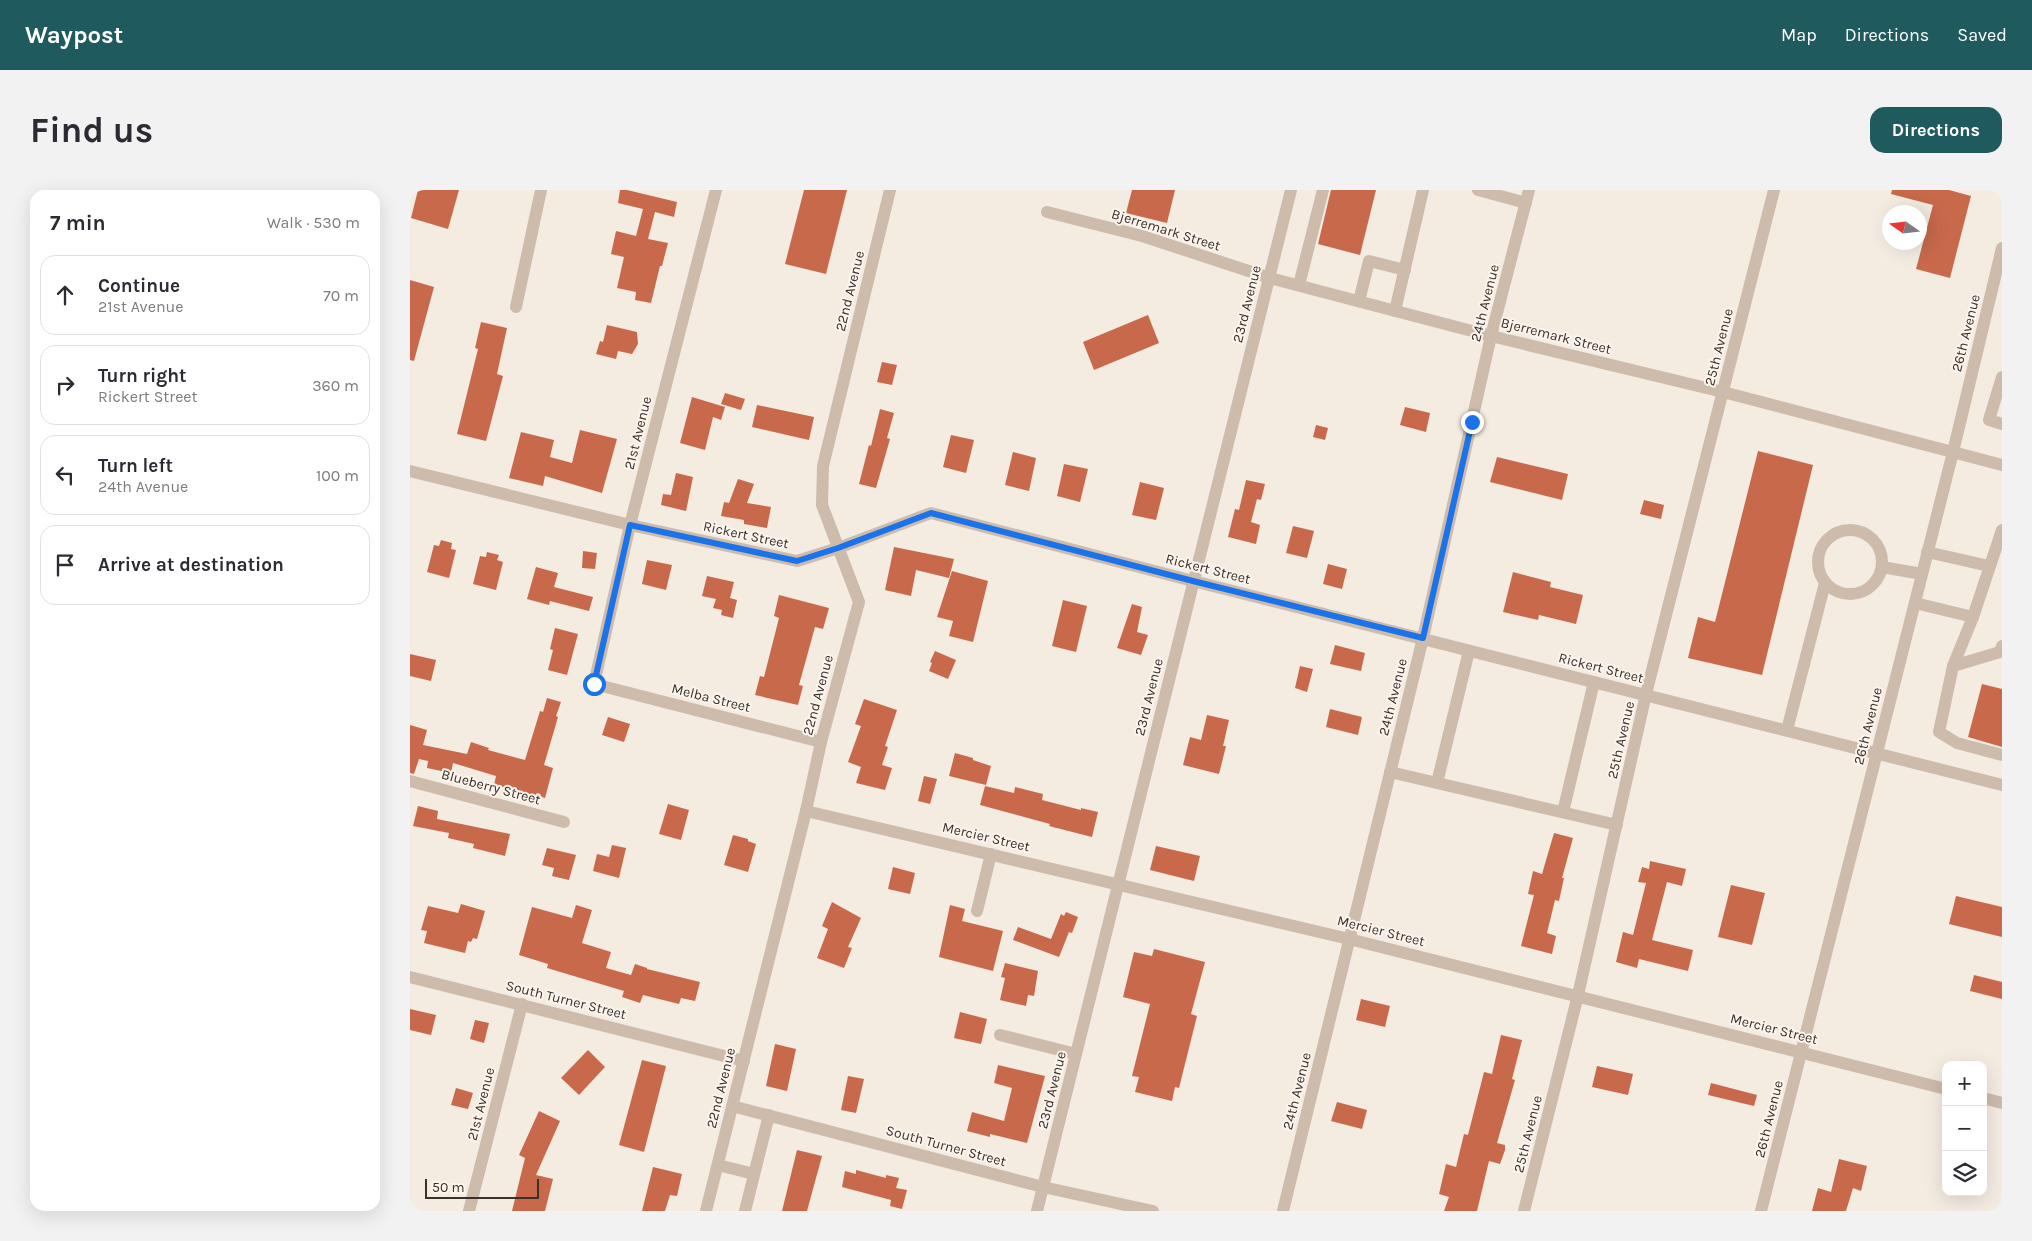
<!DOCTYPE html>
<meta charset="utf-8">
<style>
body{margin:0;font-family:Karla,sans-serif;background:#f2f2f3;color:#2b2b33}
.controls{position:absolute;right:15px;bottom:15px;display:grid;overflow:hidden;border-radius:10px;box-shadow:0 5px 20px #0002}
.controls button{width:45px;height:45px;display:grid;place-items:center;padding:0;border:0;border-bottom:1px solid #e1e1e2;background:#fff;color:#2b2b33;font:25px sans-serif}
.compass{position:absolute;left:1472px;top:15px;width:45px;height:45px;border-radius:50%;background:#fff;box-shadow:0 5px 20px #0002;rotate:284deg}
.scale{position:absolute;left:15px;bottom:12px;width:114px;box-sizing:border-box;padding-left:5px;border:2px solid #3b302b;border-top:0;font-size:14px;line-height:18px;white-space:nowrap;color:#3b302b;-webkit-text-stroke:4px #fbf5ee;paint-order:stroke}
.stop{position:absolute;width:15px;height:15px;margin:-11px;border:4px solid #1a73e8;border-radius:50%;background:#fff}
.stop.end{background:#1a73e8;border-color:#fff;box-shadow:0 1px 5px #0008}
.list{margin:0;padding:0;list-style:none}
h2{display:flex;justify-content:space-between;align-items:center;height:65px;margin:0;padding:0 20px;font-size:21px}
h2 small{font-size:16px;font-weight:400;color:#7c7c81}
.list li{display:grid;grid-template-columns:32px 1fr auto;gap:15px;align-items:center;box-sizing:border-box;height:80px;margin:0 10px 10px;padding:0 10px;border:1px solid #e1e1e2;border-radius:15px}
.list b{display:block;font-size:19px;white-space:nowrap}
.list p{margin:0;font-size:16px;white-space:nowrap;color:#7c7c81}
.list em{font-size:16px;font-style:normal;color:#7c7c81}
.icon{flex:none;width:28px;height:28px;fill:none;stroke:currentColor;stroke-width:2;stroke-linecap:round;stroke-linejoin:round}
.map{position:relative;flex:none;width:1592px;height:1021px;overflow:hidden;border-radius:15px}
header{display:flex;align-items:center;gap:30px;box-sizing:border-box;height:70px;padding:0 25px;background:#1f5a5e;color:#fff}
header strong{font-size:24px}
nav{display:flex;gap:28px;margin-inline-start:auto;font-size:18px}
.intro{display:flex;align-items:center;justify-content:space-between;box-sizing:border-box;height:120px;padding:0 30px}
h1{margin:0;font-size:35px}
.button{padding:12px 22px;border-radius:15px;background:#1f5a5e;color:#fff;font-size:18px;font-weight:700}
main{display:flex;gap:30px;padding:0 30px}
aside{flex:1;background:#fff;border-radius:15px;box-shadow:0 5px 20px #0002}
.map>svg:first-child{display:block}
</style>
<header>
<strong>Waypost</strong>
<nav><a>Map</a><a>Directions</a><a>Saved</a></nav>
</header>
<div class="intro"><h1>Find us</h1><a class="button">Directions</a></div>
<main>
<aside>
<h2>7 min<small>Walk · 530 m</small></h2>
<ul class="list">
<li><svg class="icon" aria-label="ahead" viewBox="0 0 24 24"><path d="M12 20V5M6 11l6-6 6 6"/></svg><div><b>Continue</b><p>21st Avenue</p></div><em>70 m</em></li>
<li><svg class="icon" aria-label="right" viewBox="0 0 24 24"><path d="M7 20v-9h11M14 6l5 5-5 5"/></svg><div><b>Turn right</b><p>Rickert Street</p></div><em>360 m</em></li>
<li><svg class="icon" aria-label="left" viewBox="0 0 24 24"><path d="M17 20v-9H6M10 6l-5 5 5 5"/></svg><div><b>Turn left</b><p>24th Avenue</p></div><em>100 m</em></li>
<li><svg class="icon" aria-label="arrive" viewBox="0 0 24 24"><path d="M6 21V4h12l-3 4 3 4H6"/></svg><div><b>Arrive at destination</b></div></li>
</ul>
</aside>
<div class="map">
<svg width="1592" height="1021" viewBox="0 0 1592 1021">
<rect width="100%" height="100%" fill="#f4ebe1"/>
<g fill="#c8694b">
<polygon points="8,0 49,0 38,39 1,28"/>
<polygon points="210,0 217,0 267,12 264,27 245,22 238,49 258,53 252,76 250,76 241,113 225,110 226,102 207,98 214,67 201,64 206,41 226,46 233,19 208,13"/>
<polygon points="394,0 437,0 416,84 375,74"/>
<polygon points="722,0 765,0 757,33 716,23"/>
<polygon points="921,0 966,0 950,65 908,54"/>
<polygon points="1482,0 1539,0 1561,6 1540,88 1506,79 1523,15 1481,4"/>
<polygon points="0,90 24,97 4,171 0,170"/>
<polygon points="738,125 749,153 684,180 673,152"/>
<polygon points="71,132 97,138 87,184 93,186 76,251 47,244 68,159 65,158"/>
<polygon points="197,135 227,142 228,154 222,164 208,161 206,169 186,164 190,151 193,152"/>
<polygon points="472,172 487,175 482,195 467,192"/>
<polygon points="315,203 335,209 331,220 311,214"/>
<polygon points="282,207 315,217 311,230 303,227 295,260 270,253"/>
<polygon points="347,215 404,227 399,250 342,237"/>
<polygon points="995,217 1020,223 1016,242 990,235"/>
<polygon points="470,219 484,223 477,248 480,249 466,298 449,294 459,255 461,256"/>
<polygon points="906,235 918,238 915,250 903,247"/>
<polygon points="170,240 207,249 192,303 135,286 133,296 99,288 111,242 144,250 140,267 162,273"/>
<polygon points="541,245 564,250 556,283 533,277"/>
<polygon points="1348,261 1403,275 1352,485 1278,468 1288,427 1305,432"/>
<polygon points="603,262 626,268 619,301 595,295"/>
<polygon points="1087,267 1158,284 1152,310 1080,292"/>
<polygon points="654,274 678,279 670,312 647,306"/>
<polygon points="266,283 283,287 276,321 251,315 253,304 261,305"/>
<polygon points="328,289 344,294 337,313 361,317 357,338 334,334 334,330 311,326 314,312 319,313"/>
<polygon points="836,290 855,294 851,310 847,309 841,332 850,335 846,354 818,347 825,319 829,320"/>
<polygon points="730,292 754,298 746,330 722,325"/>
<polygon points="1234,310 1254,315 1251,329 1230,324"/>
<polygon points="883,336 904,341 897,368 876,363"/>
<polygon points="31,350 42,353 41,359 46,360 39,388 17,382 24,355 29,356"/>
<polygon points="484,357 544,369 539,388 506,380 501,406 475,400"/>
<polygon points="173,361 187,363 185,379 172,378"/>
<polygon points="77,362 89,365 87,370 93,372 86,400 63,394 70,366 76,367"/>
<polygon points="237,370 262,375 256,400 232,394"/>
<polygon points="918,374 937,379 932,399 913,394"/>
<polygon points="126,377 148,383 144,397 183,407 179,421 140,411 139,415 117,409"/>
<polygon points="542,381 578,391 563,452 539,446 543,431 527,427"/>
<polygon points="1103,382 1141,392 1140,397 1173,405 1166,434 1129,425 1128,430 1093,422"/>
<polygon points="297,386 324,392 320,408 327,410 323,428 311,425 312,420 303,418 306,409 292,406"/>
<polygon points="369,405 419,418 413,439 405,437 389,495 393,496 388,515 345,505 350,486 354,487 369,428 364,426"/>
<polygon points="653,410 677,416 666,462 642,456"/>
<polygon points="722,414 732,417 727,442 738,445 731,465 707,458"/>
<polygon points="145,438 168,444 157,485 138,480 143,460 140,459"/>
<polygon points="925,455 955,463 951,481 920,474"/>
<polygon points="525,461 546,470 538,489 519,481 522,473 520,472"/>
<polygon points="0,464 26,470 21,491 0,486"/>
<polygon points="890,476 903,479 897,502 885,498"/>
<polygon points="1572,494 1592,499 1592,557 1558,547"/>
<polygon points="137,508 151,512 146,526 148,527 134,575 143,578 135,608 84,595 86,586 43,573 41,583 17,578 18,571 9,569 4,584 0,583 0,535 17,540 13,555 57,564 61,552 79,558 78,560 115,570 130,521 133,522"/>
<polygon points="454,509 487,520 475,556 478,557 472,575 482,578 475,600 446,593 451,577 438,572 451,536 445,534"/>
<polygon points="920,519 952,527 948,545 916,537"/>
<polygon points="797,525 819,530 813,556 816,556 809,584 773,575 780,547 791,550"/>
<polygon points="198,527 220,534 214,552 192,545"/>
<polygon points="545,563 563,568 563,570 581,576 576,595 539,586"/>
<polygon points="514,586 527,589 520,614 508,611"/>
<polygon points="575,596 604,603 605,597 633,604 632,610 671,620 671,618 688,622 682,647 639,636 640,634 570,615"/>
<polygon points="258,614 279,620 271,650 249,644"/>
<polygon points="8,616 28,621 27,629 100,644 95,666 63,658 64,654 38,648 39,643 3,636"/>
<polygon points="1144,643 1163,648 1152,688 1154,688 1149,711 1145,710 1137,743 1146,746 1142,764 1111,756 1124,705 1118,704 1123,681 1132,684"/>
<polygon points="323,645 338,649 338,651 346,654 338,682 314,675"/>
<polygon points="202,655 216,658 209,688 183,681 187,664 199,667"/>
<polygon points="746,656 790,666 784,691 740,680"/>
<polygon points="137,658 166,665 159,690 142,686 144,678 132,675"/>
<polygon points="1240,671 1276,679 1272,696 1257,692 1242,750 1283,760 1278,781 1229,769 1227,778 1206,772 1213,742 1223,745 1236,693 1228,692 1232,677 1239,679"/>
<polygon points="483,677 505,683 500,704 478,699"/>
<polygon points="1321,695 1355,703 1342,755 1308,747"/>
<polygon points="1546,706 1592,717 1592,747 1539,734"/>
<polygon points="422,712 451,728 438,757 442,758 434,778 407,768 418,739 412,736"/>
<polygon points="51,714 75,721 67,749 63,748 61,752 58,751 55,763 14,753 17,741 11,740 18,716 48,723"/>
<polygon points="166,715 182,720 172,753 201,762 196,778 221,785 225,774 237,778 237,779 290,792 285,811 271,808 269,814 233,805 230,813 212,807 214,801 137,778 138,774 109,765 122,717 162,728"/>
<polygon points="540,715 555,719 552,731 593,741 583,781 529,767"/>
<polygon points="656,722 668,727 662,743 659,742 649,767 603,750 608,737 641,749 651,724 654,726"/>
<polygon points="744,759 795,772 781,824 787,826 769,898 765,897 762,911 725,902 729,887 722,886 740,814 713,807 724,762 742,766"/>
<polygon points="595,773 628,781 624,806 618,805 616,816 590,810 595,788 591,787"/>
<polygon points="1564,785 1592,792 1592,809 1560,801"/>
<polygon points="951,809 980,816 975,837 946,830"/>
<polygon points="0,819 26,825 21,845 0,840"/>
<polygon points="550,822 577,829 571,854 544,848"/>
<polygon points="65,830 79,833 74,853 60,849"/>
<polygon points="1091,845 1112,850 1102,889 1105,890 1087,953 1095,955 1095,960 1090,974 1079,971 1067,1021 1034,1021 1039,1007 1029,1004 1036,974 1046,977 1054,944 1058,945 1074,882 1082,884"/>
<polygon points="365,854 386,859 377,901 356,896"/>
<polygon points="178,860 195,877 169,905 151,888"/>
<polygon points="232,870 256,876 234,962 209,955"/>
<polygon points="588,875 635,886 617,953 580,944 580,947 557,941 562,922 594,931 602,898 584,893"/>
<polygon points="1187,876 1223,884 1218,905 1182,897"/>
<polygon points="438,886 454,889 446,923 431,920"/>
<polygon points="1301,893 1347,905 1344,916 1298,905"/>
<polygon points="46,898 63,903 58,919 41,915"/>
<polygon points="927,912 957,920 952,939 921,931"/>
<polygon points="129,921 150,931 126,985 143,989 135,1021 102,1021 115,968 109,965"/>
<polygon points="387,960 412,966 397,1021 372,1021"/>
<polygon points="1429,969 1457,976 1451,1001 1443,998 1436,1021 1402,1021 1408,998 1421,1002"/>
<polygon points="243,977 272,984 267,1006 260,1005 255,1021 232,1021"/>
<polygon points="446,980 476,988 476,985 489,988 486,998 497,1000 492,1019 480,1016 481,1010 432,997 435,981 446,984"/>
</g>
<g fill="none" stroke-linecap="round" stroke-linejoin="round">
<g stroke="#cdbbac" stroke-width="12">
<polyline points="306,0 220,335 184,494 411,552"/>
<polyline points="1068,0 1116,13"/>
<polyline points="637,22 732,46 860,88 1081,146 1313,202 1592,275"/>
<polyline points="889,95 913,0"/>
<polyline points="949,111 959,71 995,80"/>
<polyline points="106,117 131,0"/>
<polyline points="985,121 1013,0"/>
<polyline points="1592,187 1579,230 1592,234"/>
<polyline points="0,281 220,335 387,371 428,358 521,323 783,391 1592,595"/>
<circle cx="1440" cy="372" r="32"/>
<polyline points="1517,362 1579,376"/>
<polyline points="1472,377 1512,384"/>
<polyline points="1505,413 1563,427 1543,476 1529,542 1547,553 1592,565"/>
<polyline points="1563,427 1592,340"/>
<polyline points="1543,476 1590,462 1592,456"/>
<polyline points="1377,540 1415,393"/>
<polyline points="980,582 1207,635"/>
<polyline points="0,591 154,632"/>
<polyline points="1027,593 1059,461"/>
<polyline points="396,621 939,749 1536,899"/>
<polyline points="1153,622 1184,492"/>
<polyline points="567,721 581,664"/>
<polyline points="0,787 334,871"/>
<polyline points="590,845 666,864"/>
<polyline points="1573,908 1592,913"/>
<polyline points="322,916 633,997 743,1021"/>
<polyline points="308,975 344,984"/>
<polyline points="59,1021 112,814"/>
<polyline points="296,1021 396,621 411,552 449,412 412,315 413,276 480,0"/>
<polyline points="335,1021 359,925"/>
<polyline points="627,1021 881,0"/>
<polyline points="873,1021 1013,448 1081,146 1119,0"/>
<polyline points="1114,1021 1168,805 1236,504 1364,0"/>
<polyline points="1351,1021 1543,262 1592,58"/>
</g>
</g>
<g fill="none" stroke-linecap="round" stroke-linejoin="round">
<polyline stroke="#1a73e8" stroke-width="6" points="184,494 220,335 387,371 428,358 521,323 783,391 1013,448 1062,232"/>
</g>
<g text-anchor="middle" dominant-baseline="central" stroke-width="4" stroke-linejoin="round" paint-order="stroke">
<g font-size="14" fill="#3b302b" stroke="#fbf5ee">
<text transform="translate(756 40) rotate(17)">Bjerremark Street</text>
<text transform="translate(440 101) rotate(-76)">22nd Avenue</text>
<text transform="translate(1075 113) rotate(-76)">24th Avenue</text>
<text transform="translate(837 114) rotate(-76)">23rd Avenue</text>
<text transform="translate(1556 143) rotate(-76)">26th Avenue</text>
<text transform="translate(1146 146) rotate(14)">Bjerremark Street</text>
<text transform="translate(1309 157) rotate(-76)">25th Avenue</text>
<text transform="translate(228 243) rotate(-76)">21st Avenue</text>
<text transform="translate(336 345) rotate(12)">Rickert Street</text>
<text transform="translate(798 379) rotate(14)">Rickert Street</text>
<text transform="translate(1191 478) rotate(14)">Rickert Street</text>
<text transform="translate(408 505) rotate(-75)">22nd Avenue</text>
<text transform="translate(739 507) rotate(-76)">23rd Avenue</text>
<text transform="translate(983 507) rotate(-76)">24th Avenue</text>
<text transform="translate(301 508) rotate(14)">Melba Street</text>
<text transform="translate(1458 536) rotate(-76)">26th Avenue</text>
<text transform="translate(1211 550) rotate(-77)">25th Avenue</text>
<text transform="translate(81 597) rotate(15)">Blueberry Street</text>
<text transform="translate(576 647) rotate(13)">Mercier Street</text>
<text transform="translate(971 741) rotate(14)">Mercier Street</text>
<text transform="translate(156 810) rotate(14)">South Turner Street</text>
<text transform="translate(1364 839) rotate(14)">Mercier Street</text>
<text transform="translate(311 898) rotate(-76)">22nd Avenue</text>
<text transform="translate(642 900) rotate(-76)">23rd Avenue</text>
<text transform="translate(887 901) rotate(-76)">24th Avenue</text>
<text transform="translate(71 914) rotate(-76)">21st Avenue</text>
<text transform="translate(1359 929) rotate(-76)">26th Avenue</text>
<text transform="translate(1118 944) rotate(-76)">25th Avenue</text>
<text transform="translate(536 956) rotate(15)">South Turner Street</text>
</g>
</g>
</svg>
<div class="controls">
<button>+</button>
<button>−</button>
<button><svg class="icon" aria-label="layers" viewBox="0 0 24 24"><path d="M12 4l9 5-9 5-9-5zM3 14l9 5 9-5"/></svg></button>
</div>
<svg class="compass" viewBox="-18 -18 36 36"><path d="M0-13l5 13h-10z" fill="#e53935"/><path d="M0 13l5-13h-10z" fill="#7c7c81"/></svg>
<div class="scale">50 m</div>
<div class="stop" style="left:184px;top:494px"></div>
<div class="stop end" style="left:1062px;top:232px"></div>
</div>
</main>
